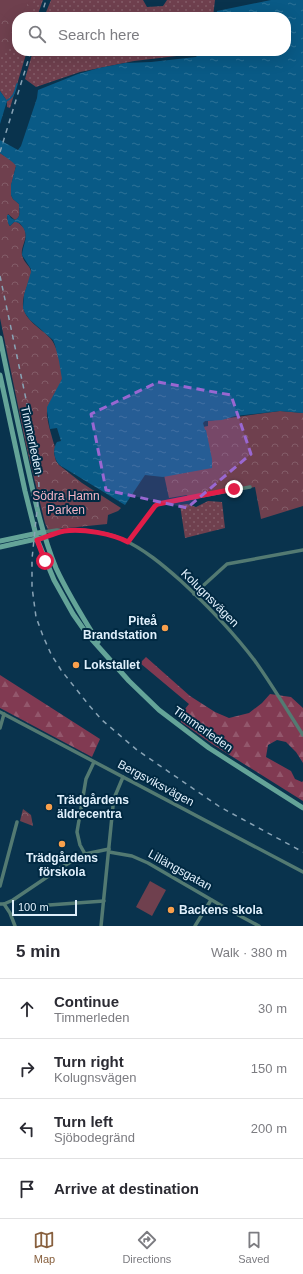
<!DOCTYPE html>
<meta charset="utf-8">
<style>
body{margin:0;font-family:Arial,sans-serif;background:#f7f7f7;color:#2b2b33}
.scale{position:absolute;left:12px;bottom:10px;width:65px;box-sizing:border-box;padding-left:4px;border:2px solid #e0f0fc;border-top:0;font-size:11px;line-height:14px;white-space:nowrap;color:#e0f0fc;-webkit-text-stroke:3px #002942;paint-order:stroke}
.stop{position:absolute;width:12px;height:12px;margin:-9px;border:3px solid #e11d48;border-radius:50%;background:#fff}
.stop.end{background:#e11d48;border-color:#fff;box-shadow:0 1px 4px #0008}
.list{margin:0;padding:0;list-style:none}
h2{display:flex;justify-content:space-between;align-items:center;height:52px;margin:0;padding:0 16px;font-size:17px}
h2 small{font-size:13px;font-weight:400;color:#7c7c81}
.list li{display:grid;grid-template-columns:26px 1fr auto;gap:12px;align-items:center;box-sizing:border-box;height:60px;padding:0 16px;border-top:1px solid #e1e1e2}
.list b{display:block;font-size:15px;white-space:nowrap}
.list p{margin:0;font-size:13px;white-space:nowrap;color:#7c7c81}
.list em{font-size:13px;font-style:normal;color:#7c7c81}
.icon{flex:none;width:22px;height:22px;fill:none;stroke:currentColor;stroke-width:2;stroke-linecap:round;stroke-linejoin:round}
.map{position:relative;flex:none;width:303px;height:926px;overflow:hidden}
.search{position:absolute;background:#fff;box-shadow:0 4px 16px #0002;left:12px;right:12px;top:12px;height:44px;display:flex;align-items:center;gap:10px;box-sizing:border-box;padding:0 14px;border-radius:16px;color:#7c7c81;font-size:15px}
.sheet{height:292px;background:#fff}
nav{display:flex;justify-content:space-around;align-items:center;box-sizing:border-box;height:56px;border-top:1px solid #e1e1e2;background:#fff;font-size:11px;color:#7c7c81}
nav a{display:grid;justify-items:center;gap:2px}
nav .on{color:#88603e}
.map>svg:first-child{display:block}
</style>
<div class="map">
<svg width="303" height="926" viewBox="0 0 303 926">
<defs>
<pattern id="grass-dots" width="8" height="8" patternUnits="userSpaceOnUse"><rect width="8" height="8" fill="#6f404e"/><path d="M2 2h.1M6 6h.1" fill="none" stroke="#835c68" stroke-width="1.8" stroke-linecap="round"/></pattern>
<pattern id="forest-firs" width="22" height="20" patternUnits="userSpaceOnUse"><rect width="22" height="20" fill="#813a52"/><path d="M5 1l3.5 6h-7zM16 11l3.5 6h-7z" fill="#93576c"/></pattern>
<pattern id="park-crowns" width="20" height="18" patternUnits="userSpaceOnUse"><rect width="20" height="18" fill="#6f404e"/><path d="M2 6a3 3 0 1 1 6 0M12 15a3 3 0 1 1 6 0" fill="none" stroke="#835c68"/></pattern>
<pattern id="water-ripples" width="26" height="14" patternUnits="userSpaceOnUse"><rect width="26" height="14" fill="#095a86"/><path d="M2 4q2-2 4 0t4 0M15 11q2-2 4 0t4 0" fill="none" stroke="#2d7298"/></pattern>
</defs>
<rect width="100%" height="100%" fill="#09334d"/>
<g fill="url(#grass-dots)">
<polygon points="0,0 43,0 37,17 17,17 17,51 27,51 10,108 7,107 7,101 0,91"/>
<polygon points="51,0 143,0 147,7 163,6 167,0 215,0 213,17 44,17"/>
<polygon points="33,51 196,51 194,54 134,61 80,72 36,87 25,79"/>
<polygon points="208,501 222,502 225,528 185,538 180,505 187,504 196,507"/>
</g>
<g fill="url(#forest-firs)">
<polygon points="146,657 190,696 215,712 229,718 249,713 262,703 270,694 291,697 303,708 303,763 296,752 286,742 277,740 268,745 266,757 291,771 295,779 302,782 303,781 303,801 212,744 181,722 180,715 189,704 140,663"/>
<polygon points="0,675 100,739 92,757 0,708"/>
</g>
<g fill="url(#park-crowns)">
<polygon points="0,0 34,0 28,17 17,17 17,45 0,52"/>
<path d="M0,153L15,163L16,166L11,186L12,190L11,195L13,199L19,204C19,211 22,216 15,220L8,214L7,217L9,225L10,226L14,222H17C36,234 17,246 23,258C25,264 32,267 31,274C29,285 22,294 23,306C25,321 41,328 50,338C57,345 63,369 62,378C62,388 48,402 47,412C46,418 53,440 55,447L54,453L56,461L59,465L82,483L121,508L118,511L108,515L107,524L48,530L45,523L26,445L0,318Z"/>
<polygon points="280,411 303,413 303,506 261,519 255,487 189,500 187,495 169,498 164,475 203,427 208,426 208,421"/>
<polygon points="23,809 31,815 33,826 20,821"/>
</g>
<g fill="#6f404e">
<polygon points="0,0 30,0 20,17 17,17 17,22 15,25 0,13"/>
<polygon points="150,881 166,890 152,916 136,907"/>
</g>
<g fill="url(#water-ripples)">
<path d="M271,0H303V413L280,411L235,416L222,420L205,421L203,423L205,430H206L212,459V468L163,477L145,475L125,505L61,466C54,461 52,449 57,442L61,441L57,428L50,429L47,411V407L62,379L59,361L55,345L53,340L30,320L25,313L23,308L24,295L31,272V269L22,255C23,244 30,236 22,226C20,223 18,222 14,222L10,226L8,223L7,215H9L11,218L15,220C22,216 19,211 19,204L13,199L11,195V185L16,166C14,162 4,156 0,153V140L18,150L21,146L37,98L38,90L78,74L99,68L125,63L151,62L196,57L201,51H286V17H216L217,11Z"/>
<polygon points="0,91 7,101 0,124"/>
</g>
<g fill="none" stroke-linecap="round" stroke-linejoin="round">
<path stroke="#095a86" stroke-width="1.5" d="M6,101C14,98 15,91 17,84"/>
<g stroke="#537a72" stroke-width="3.5">
<polyline points="43,532 57,530 63,531"/>
<path d="M45,537C52,535 58,532 65,531C81,529 107,532 122,539C144,549 163,565 181,581C208,606 233,632 255,661C272,685 287,710 303,735"/>
<polyline points="128,542 155,506 158,504 250,487"/>
<polyline points="194,594 227,564 303,550"/>
<polyline points="0,712 303,872"/>
<polyline points="0,728 4,714"/>
<polyline points="109,852 132,856 148,863 229,910 259,926"/>
<polyline points="85,854 80,845 77,832 86,779 94,762"/>
<polyline points="0,886 17,822"/>
<polyline points="0,904 4,904 13,900 62,867 85,854 109,849"/>
<polyline points="4,904 10,913 15,926"/>
<polyline points="49,905 104,901"/>
<polyline points="101,926 113,806 115,796 123,777"/>
<polyline points="195,926 211,900"/>
</g>
<g stroke="#64a498" stroke-width="5">
<path d="M0,338C8,378 17,419 26,460C34,496 42,534 56,568C68,594 83,618 98,642"/>
<polyline points="0,375 25,491 37,539 54,580 73,614 87,634 129,681 159,710 209,748 303,808"/>
<polyline points="0,541 43,532"/>
<polyline points="0,547 45,537"/>
</g>
<g stroke="#88a3b5" stroke-width="1.5" stroke-dasharray="5 5" stroke-linecap="butt">
<polyline points="41,17 46,0"/>
<polyline points="0,152 31,51"/>
<polyline points="0,276 38,456 39,490 32,559 32,587 36,617 43,636 51,654 61,670 88,704 102,720 137,750 220,807 303,852"/>
</g>
</g>
<g fill="none" stroke-linecap="round" stroke-linejoin="round">
<path stroke="#e11d48" stroke-width="5" d="M45,561L37,540C46,537 55,533 64,531C82,528 113,534 128,542L155,506L158,504L234,489"/>
</g>
<path fill="#9967d1" fill-opacity="0.2" stroke="#9967d1" stroke-width="3" stroke-dasharray="8 5" stroke-linejoin="round" d="M158,382L231,395L251,454L187,508L106,490L91,414Z"/>
<g fill="#f9a04c" stroke="#002942" stroke-width="1.5">
<circle cx="165" cy="628" r="4"/>
<circle cx="76" cy="665" r="4"/>
<circle cx="49" cy="807" r="4"/>
<circle cx="62" cy="844" r="4"/>
<circle cx="171" cy="910" r="4"/>
</g>
<g text-anchor="middle" dominant-baseline="central" stroke-width="4" stroke-linejoin="round" paint-order="stroke">
<g font-size="12" fill="#e0f0fc" stroke="#002942">
<text transform="translate(32 440) rotate(78)">Timmerleden</text>
<text transform="translate(210 598) rotate(45)">Kolugnsvägen</text>
<text transform="translate(203 729) rotate(35)">Timmerleden</text>
<text transform="translate(156 783) rotate(28)">Bergsviksvägen</text>
<text transform="translate(180 870) rotate(29)">Lillängsgatan</text>
</g>
<g font-size="12" fill="#f3b3c4" stroke="#002942">
<text x="66" y="496">Södra Hamn<tspan x="66" dy="14">Parken</tspan></text>
</g>
<g font-size="12" font-weight="bold" fill="#e0f0fc" stroke="#002942" text-anchor="start">
<text x="157" y="621" text-anchor="end">Piteå<tspan x="157" dy="14">Brandstation</tspan></text>
<text x="84" y="665">Lokstallet</text>
<text x="57" y="800">Trädgårdens<tspan x="57" dy="14">äldrecentra</tspan></text>
<text x="62" y="858" text-anchor="middle">Trädgårdens<tspan x="62" dy="14">förskola</tspan></text>
<text x="179" y="910">Backens skola</text>
</g>
</g>
</svg>
<div class="scale">100 m</div>
<div class="stop" style="left:45px;top:561px"></div>
<div class="stop end" style="left:234px;top:489px"></div>
<div class="search"><svg class="icon" aria-label="search" viewBox="0 0 24 24"><circle cx="10" cy="10" r="6"/><path d="M15 15l6 6"/></svg>Search here</div>
</div>
<section class="sheet">
<h2>5 min<small>Walk · 380 m</small></h2>
<ul class="list">
<li><svg class="icon" aria-label="ahead" viewBox="0 0 24 24"><path d="M12 20V5M6 11l6-6 6 6"/></svg><div><b>Continue</b><p>Timmerleden</p></div><em>30 m</em></li>
<li><svg class="icon" aria-label="right" viewBox="0 0 24 24"><path d="M7 20v-9h11M14 6l5 5-5 5"/></svg><div><b>Turn right</b><p>Kolugnsvägen</p></div><em>150 m</em></li>
<li><svg class="icon" aria-label="left" viewBox="0 0 24 24"><path d="M17 20v-9H6M10 6l-5 5 5 5"/></svg><div><b>Turn left</b><p>Sjöbodegränd</p></div><em>200 m</em></li>
<li><svg class="icon" aria-label="arrive" viewBox="0 0 24 24"><path d="M6 21V4h12l-3 4 3 4H6"/></svg><div><b>Arrive at destination</b></div></li>
</ul>
</section>
<nav>
<a class="on"><svg class="icon" aria-label="map" viewBox="0 0 24 24"><path d="M3 6l6-2 6 2 6-2v14l-6 2-6-2-6 2zM9 4v14M15 6v14"/></svg>Map</a>
<a><svg class="icon" aria-label="directions" viewBox="0 0 24 24"><path d="M12 3l9 9-9 9-9-9zM9 14v-3h6M13 9l2 2-2 2"/></svg>Directions</a>
<a><svg class="icon" aria-label="saved" viewBox="0 0 24 24"><path d="M7 4h10v16l-5-4-5 4z"/></svg>Saved</a>
</nav>
